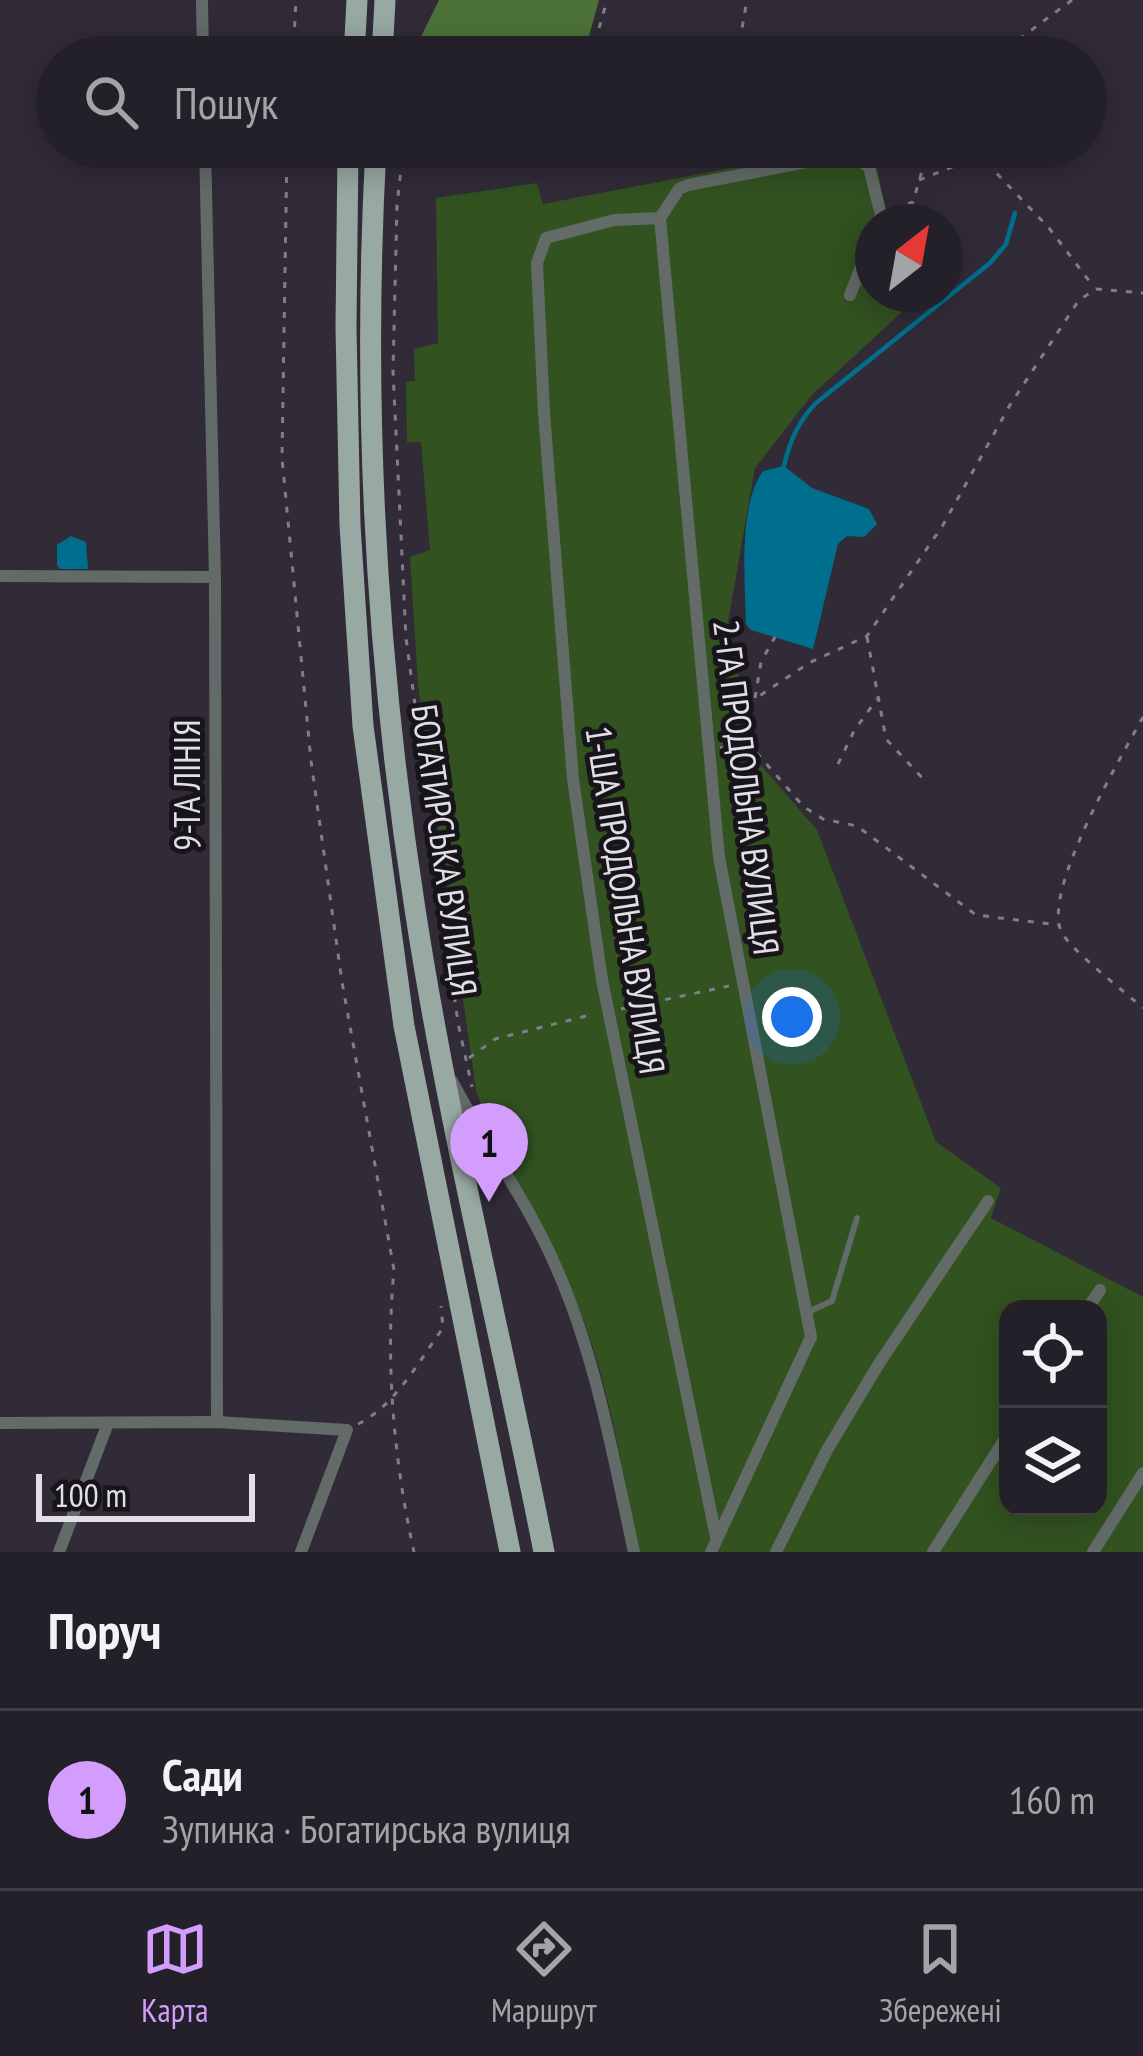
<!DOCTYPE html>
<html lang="uk">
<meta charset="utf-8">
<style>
body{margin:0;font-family:"PT Sans Narrow",sans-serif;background:#302d35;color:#f1f3f6}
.controls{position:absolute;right:36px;bottom:36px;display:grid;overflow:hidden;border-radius:24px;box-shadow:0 6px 30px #0003}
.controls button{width:108px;height:108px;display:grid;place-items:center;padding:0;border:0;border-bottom:3px solid #413e46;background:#242029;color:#f1f3f6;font:60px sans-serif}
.compass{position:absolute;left:855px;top:204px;width:108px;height:108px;border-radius:50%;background:#242029;box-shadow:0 6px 30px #0003;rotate:31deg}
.scale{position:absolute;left:36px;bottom:30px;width:219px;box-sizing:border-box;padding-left:12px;border:6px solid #e1dee6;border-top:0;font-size:33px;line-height:42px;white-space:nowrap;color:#e1dee6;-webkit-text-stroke:9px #17151a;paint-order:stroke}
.you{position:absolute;left:792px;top:1017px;width:42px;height:42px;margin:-30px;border:9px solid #fff;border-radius:50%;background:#1a73e8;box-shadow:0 0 0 18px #1a73e833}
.badge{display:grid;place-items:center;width:78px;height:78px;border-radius:50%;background:#d29dfd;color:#111;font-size:39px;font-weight:700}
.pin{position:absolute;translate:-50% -99px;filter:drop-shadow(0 3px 6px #0008)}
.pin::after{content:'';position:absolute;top:63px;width:42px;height:36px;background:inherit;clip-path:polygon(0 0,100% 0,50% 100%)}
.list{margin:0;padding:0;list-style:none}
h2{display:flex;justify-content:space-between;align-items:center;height:156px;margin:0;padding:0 48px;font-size:51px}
h2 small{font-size:39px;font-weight:400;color:#a3a3a8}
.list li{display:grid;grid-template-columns:78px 1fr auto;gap:36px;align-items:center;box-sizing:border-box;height:180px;padding:0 48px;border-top:3px solid #413e46}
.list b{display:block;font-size:45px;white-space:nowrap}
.list p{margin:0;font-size:39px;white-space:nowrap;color:#a3a3a8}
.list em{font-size:39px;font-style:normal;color:#a3a3a8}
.icon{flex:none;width:66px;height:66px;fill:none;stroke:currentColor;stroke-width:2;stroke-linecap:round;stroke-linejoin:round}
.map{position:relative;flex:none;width:1143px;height:1552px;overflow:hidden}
.search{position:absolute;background:#242029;box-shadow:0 6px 30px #0003;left:36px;right:36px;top:36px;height:132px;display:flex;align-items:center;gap:30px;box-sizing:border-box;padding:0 42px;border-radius:66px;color:#a3a3a8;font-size:45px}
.sheet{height:336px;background:#242029}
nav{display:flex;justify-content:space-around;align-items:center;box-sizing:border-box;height:168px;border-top:3px solid #413e46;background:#242029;font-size:33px;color:#a3a3a8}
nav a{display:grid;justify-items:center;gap:6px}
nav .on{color:#d29dfd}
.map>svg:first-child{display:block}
</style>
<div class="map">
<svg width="1143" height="1552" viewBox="0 0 1143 1552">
<rect width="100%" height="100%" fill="#302b37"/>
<path fill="#325220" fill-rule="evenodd" d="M841,147H866L876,162L888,222H873V294H899L902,312L812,395L755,468L728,622L753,756L817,830L936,1142L1001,1188L991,1218L1143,1297V1552H639C621,1463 608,1375 572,1291C541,1223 499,1163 476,1090L418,685L410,557L430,550L421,442H407L406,382L415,381L414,349L438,343L436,198L537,183L543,204ZM1008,1309H1098V1507H1008Z"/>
<polygon fill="#4c7238" points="439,0 599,0 583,57 416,57 413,53"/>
<g fill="#006f8d">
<path d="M784,466L812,488L869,509L877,524L864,537L847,536L838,544L813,649L751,630L746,624C745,582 738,506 763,471Z"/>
<polygon points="71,536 86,542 88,569 60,569 57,565 57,545"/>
</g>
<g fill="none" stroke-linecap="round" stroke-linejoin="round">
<g stroke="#006f8d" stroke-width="4.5">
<polyline points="1033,158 1038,147"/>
<path d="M784,466C790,440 798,422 816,403L990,263L1006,244L1015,213"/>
</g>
<g stroke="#827e88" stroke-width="3" stroke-dasharray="6 9" stroke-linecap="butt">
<polyline points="293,57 296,0"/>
<polyline points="591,57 607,0"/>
<polyline points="737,57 747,0"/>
<polyline points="995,57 1072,0"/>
<path d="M287,147L282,458L311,761L342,982L394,1270C385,1362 394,1462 414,1552"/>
<path d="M436,150C470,157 517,167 549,147"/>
<polyline points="536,156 587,160 642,147"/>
<polyline points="402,160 397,205 393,371 406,638 458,1023 472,1087"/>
<polyline points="919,180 980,156 1049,228 1093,286"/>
<polyline points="894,210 913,202 929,147"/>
<polyline points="867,637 886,739 927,783"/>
<polyline points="755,698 761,662 775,637"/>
<polyline points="735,715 735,724 748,743 804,807 823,819 857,826 976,915 1059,925"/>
<path d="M1143,717C1120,759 1043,889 1061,931C1069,949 1125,992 1143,1008"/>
<polyline points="723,720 809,663 867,636 943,525 1010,405 1079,300 1096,289 1143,293"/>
<polyline points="720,748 752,747"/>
<polyline points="838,764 854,731 877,699"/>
<polyline points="621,1009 729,986"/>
<polyline points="469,1058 495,1039 594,1014"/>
<path d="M358,1424C395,1406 419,1361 443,1328L441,1306"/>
</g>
<polyline stroke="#636b68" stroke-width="6" points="810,1311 832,1301 857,1218"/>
<g stroke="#636b68" stroke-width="12">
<polyline points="202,0 203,57"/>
<polyline points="205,147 215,577 217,1422"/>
<polyline points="376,147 422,147"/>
<polyline points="660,218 719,857 811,1337 711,1552"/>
<polyline points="850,295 873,237"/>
<polyline points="0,576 215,577"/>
<path d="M452,1081C485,1144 528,1202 556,1267C596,1357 613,1456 634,1552"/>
<polyline points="1087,1309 1100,1290"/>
<polyline points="0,1423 217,1422 347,1430 301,1552"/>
<polyline points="716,1537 602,980 573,779 544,413 537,263 546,238 614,220 660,218 679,189 688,185 848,154 869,167 881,215 879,222"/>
<polyline points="59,1552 108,1423"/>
<polyline points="776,1552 827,1450 880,1362 988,1201"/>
<polyline points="933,1552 1008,1434"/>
<polyline points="1093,1552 1143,1473"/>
</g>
<g stroke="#98a8a2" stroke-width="21">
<polyline points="354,57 357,0"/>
<polyline points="382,57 385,0"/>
<polyline points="348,147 346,328 350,525 363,726 404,1026 510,1552"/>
<path d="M376,147C362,400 376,659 415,909C448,1125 502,1338 544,1552"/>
</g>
</g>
<g text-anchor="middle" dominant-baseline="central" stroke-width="10" stroke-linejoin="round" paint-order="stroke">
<g font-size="36" fill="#e1dee6" stroke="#17151a">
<text transform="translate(186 785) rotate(-90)">9-ТА ЛІНІЯ</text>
<text transform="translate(747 787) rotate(83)">2-ГА ПРОДОЛЬНА ВУЛИЦЯ</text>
<text transform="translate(445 850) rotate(82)">БОГАТИРСЬКА ВУЛИЦЯ</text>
<text transform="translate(626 900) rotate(81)">1-ША ПРОДОЛЬНА ВУЛИЦЯ</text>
</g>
</g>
</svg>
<div class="controls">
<button><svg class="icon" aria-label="locate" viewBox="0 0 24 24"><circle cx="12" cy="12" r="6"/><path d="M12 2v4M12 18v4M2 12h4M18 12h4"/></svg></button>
<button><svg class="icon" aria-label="layers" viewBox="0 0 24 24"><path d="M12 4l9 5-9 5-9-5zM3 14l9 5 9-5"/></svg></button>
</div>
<svg class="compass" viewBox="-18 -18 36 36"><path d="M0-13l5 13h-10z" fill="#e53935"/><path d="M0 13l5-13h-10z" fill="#a3a3a8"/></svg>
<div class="scale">100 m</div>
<div class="you"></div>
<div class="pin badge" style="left:489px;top:1202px">1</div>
<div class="search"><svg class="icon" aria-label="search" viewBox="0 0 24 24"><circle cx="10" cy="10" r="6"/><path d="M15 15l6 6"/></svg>Пошук</div>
</div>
<section class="sheet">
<h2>Поруч<small></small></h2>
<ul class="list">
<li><span class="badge">1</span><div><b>Сади</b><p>Зупинка · Богатирська вулиця</p></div><em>160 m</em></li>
</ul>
</section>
<nav>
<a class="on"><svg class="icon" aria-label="map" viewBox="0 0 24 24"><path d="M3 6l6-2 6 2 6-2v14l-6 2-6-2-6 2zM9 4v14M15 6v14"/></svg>Карта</a>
<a><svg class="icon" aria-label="directions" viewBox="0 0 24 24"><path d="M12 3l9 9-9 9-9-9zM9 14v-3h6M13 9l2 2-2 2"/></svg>Маршрут</a>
<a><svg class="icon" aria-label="saved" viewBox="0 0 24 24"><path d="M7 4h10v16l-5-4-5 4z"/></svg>Збережені</a>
</nav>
